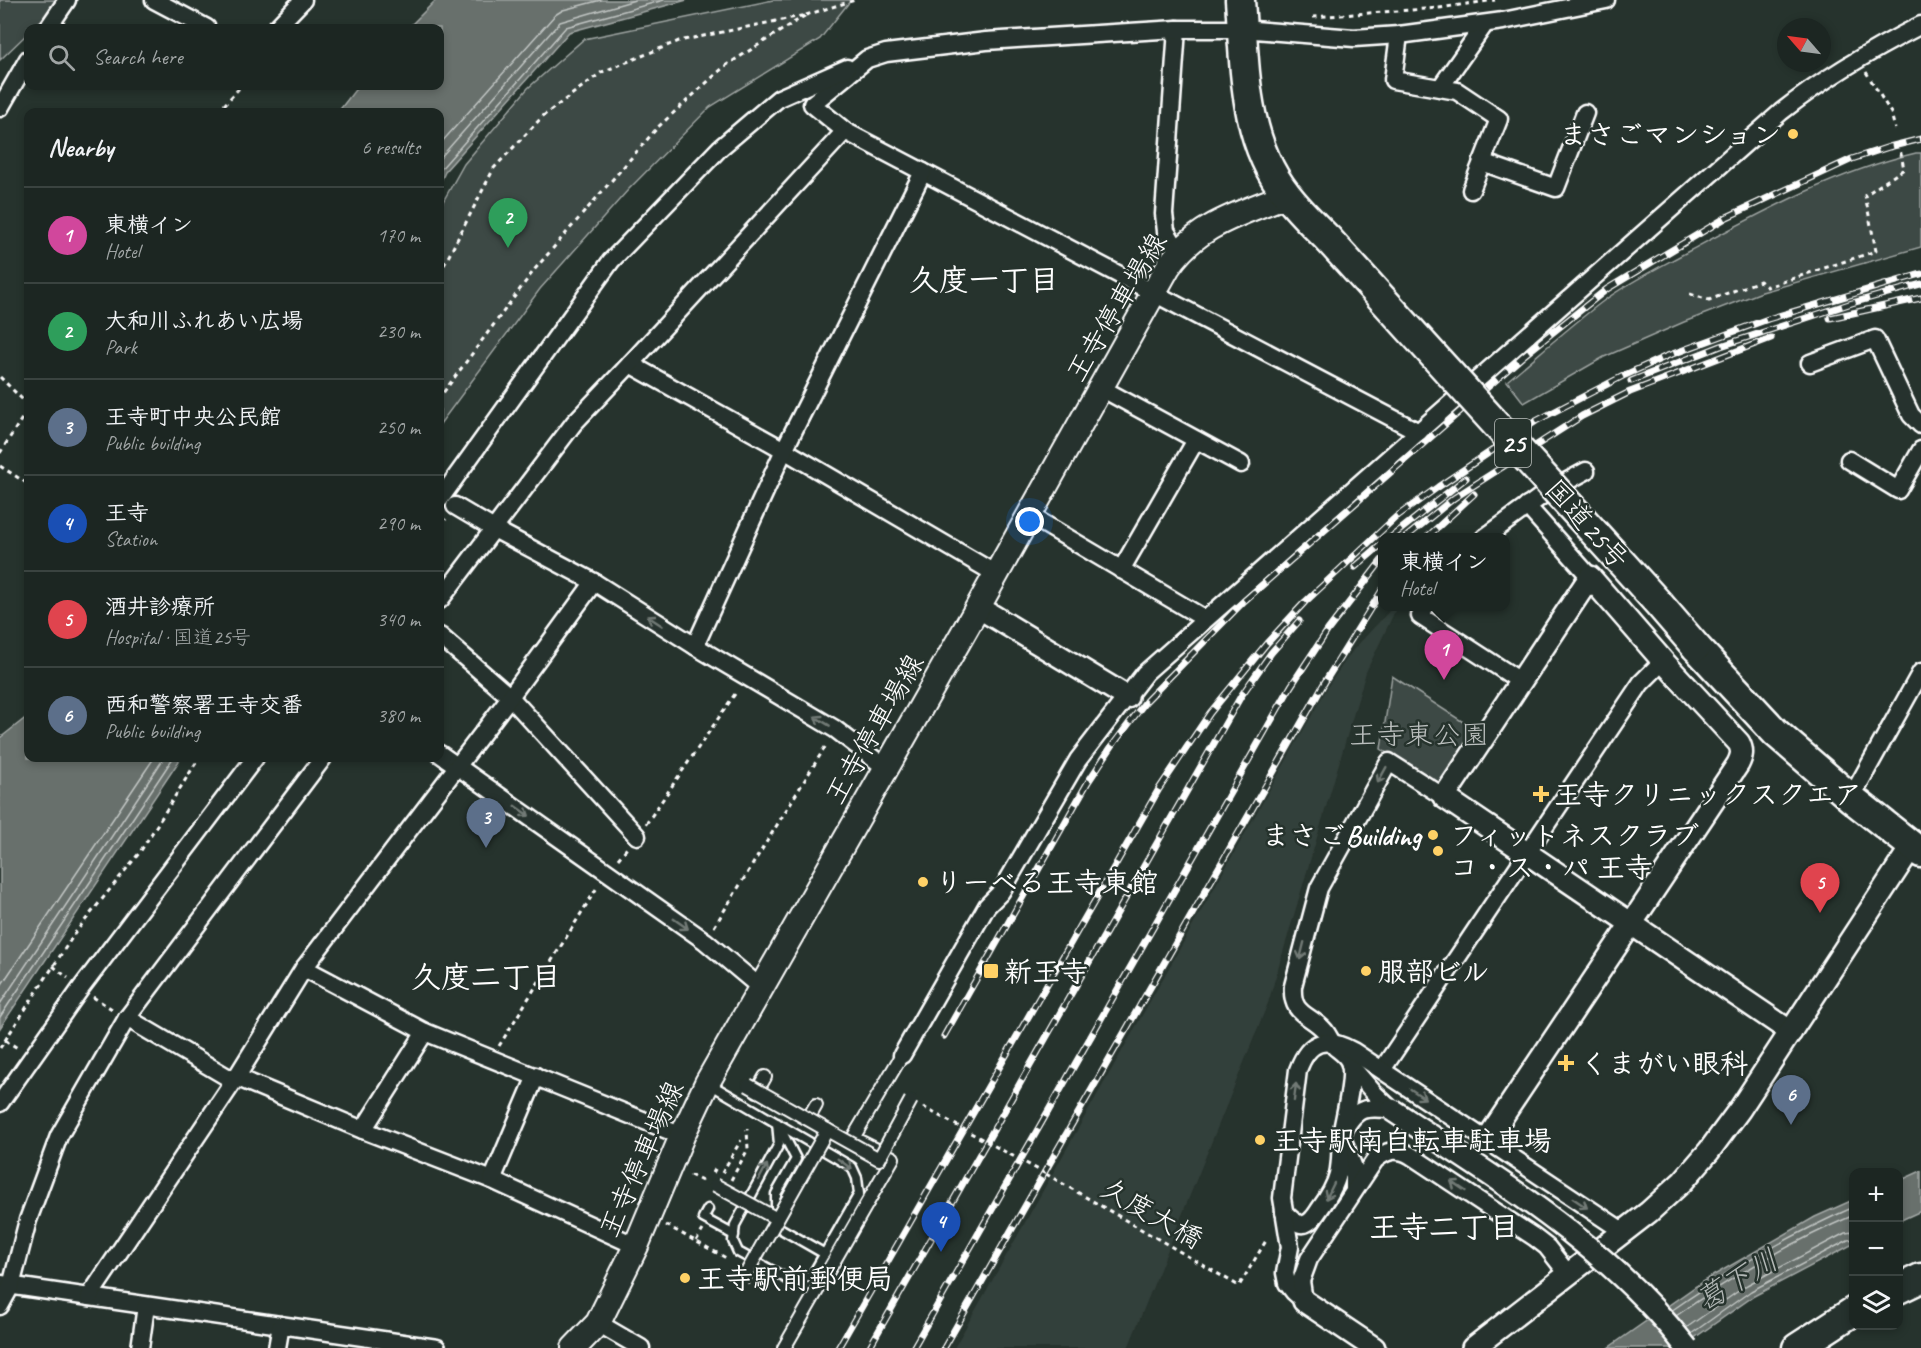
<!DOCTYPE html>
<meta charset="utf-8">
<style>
body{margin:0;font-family:Caveat,"Klee One",sans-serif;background:#252e2a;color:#f1f3f6}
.controls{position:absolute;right:18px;bottom:18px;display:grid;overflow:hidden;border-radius:12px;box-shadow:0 3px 9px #0003}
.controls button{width:54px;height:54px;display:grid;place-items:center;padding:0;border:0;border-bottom:2px solid #3a4340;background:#1c2622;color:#f1f3f6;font:30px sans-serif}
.compass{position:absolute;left:1777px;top:18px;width:54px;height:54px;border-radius:50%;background:#1c2622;box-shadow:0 3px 9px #0003;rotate:298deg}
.you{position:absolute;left:1030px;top:522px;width:21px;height:21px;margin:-15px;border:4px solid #fff;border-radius:50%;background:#1a73e8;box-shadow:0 0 0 9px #1a73e833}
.badge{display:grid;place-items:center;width:39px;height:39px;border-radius:50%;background:#bca0f2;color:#fff;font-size:20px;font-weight:700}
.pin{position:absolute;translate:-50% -50px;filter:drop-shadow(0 2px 3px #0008)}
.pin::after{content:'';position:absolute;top:32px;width:21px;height:18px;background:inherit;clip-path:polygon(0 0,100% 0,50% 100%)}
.popup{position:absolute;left:1378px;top:533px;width:132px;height:78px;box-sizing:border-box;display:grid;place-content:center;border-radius:12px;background:#1c2622;filter:drop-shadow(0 2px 4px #0005);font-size:20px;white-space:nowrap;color:#a0a5a5}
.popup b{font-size:22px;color:#f1f3f6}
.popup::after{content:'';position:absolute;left:50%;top:100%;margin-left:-12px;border:12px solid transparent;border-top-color:#1c2622}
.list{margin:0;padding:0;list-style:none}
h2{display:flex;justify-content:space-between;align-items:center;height:78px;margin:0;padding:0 24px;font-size:26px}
h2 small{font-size:20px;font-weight:400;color:#a0a5a5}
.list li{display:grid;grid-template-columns:39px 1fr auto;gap:18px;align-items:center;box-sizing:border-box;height:96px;padding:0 24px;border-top:2px solid #3a4340}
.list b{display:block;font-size:22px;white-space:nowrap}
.list p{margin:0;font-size:20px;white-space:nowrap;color:#a0a5a5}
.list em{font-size:20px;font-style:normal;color:#a0a5a5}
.icon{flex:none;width:33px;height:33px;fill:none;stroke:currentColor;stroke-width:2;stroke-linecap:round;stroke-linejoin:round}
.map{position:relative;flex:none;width:1921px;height:1348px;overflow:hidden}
.search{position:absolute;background:#1c2622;box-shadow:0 3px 9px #0003;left:24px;top:24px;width:420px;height:66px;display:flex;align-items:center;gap:15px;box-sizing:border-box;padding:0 21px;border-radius:12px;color:#a0a5a5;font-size:22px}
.panel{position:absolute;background:#1c2622;box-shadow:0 3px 9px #0003;left:24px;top:108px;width:420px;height:654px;border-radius:12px}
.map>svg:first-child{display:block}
</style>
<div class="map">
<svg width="1921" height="1348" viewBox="0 0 1921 1348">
<rect width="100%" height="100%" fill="#26332d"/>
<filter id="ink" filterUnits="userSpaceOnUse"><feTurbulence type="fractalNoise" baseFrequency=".0167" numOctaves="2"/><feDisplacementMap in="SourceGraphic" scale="12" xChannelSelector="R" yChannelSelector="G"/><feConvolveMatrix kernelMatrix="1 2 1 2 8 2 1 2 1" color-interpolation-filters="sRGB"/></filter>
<g filter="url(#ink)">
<polygon fill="#333f3a" points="1393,607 1397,607 1366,672 1268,1003 1128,1348 954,1348 1330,683 1353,650"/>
<g fill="#3e4944" stroke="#9ea4a2" stroke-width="1.5">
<polygon points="0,0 58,0 54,8 33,28 28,28 28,33 0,60"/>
<polygon points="773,0 851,0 820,39 710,107 628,190 540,289 440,424 440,207 464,164 528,88 584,39"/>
<path d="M1916,153H1921V247L1762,292L1684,322L1604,357L1524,403L1507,381C1538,355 1569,327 1602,302C1629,282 1660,267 1689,251C1762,212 1835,172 1916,153Z"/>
<polygon points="1392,676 1477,731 1443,780 1433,784 1381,749"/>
</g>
<g fill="#67706c" stroke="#a4a9a7" stroke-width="1.5">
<polygon points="436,0 687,0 569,32 446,170 440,183 440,112 338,112 358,86 440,86 440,28 408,28"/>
<polygon points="28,716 28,758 181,758 0,1028 0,738"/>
<polygon points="1921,1171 1921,1211 1899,1221 1899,1181"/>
<polygon points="1853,1200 1853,1244 1754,1296 1680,1348 1608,1348 1702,1282 1815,1217"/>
</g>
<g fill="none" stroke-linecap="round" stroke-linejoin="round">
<g stroke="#c2c6c4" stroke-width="1.5">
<polyline points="440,144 555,15 563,10 601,0"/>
<polyline points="440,158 560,22 635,0"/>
<polyline points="440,170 566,27 664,0"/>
<polyline points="0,987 154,758"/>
<polyline points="0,1004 164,758"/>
<polyline points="0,1017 173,758"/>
<path d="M1671,1311C1728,1271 1790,1235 1854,1207"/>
<path d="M1676,1316C1731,1277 1792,1242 1854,1215"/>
<polyline points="1686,1328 1747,1285 1845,1233 1854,1232"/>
<polyline points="1691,1334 1751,1291 1848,1240 1854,1239"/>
</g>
<defs>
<g id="service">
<polyline points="708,1083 852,1167 857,1178 859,1194 813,1274 793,1282 738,1252 733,1241 735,1225 779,1144 777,1123"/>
<polyline points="779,1126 796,1159 776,1194 776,1226 825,1254"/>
<polyline points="708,1209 703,1218 734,1235"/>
</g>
<g id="pedestrian">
<polyline points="757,1091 765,1077"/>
<polyline points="808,1119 816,1105"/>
<polyline points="784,1348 893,1158 853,1138 902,1055"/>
</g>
<g id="minor">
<polyline points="154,0 207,28"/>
<polyline points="48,28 67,0"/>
<polyline points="276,28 303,0"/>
<polyline points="1177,29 1164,214 1166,231 1179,252"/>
<polyline points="1399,35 1393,80 1457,91 1499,119 1471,190"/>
<polyline points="1440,88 1485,24"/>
<polyline points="0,108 28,59"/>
<polyline points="845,131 812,104 867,59 886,53 986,41 1177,29 1242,29 1354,38 1399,35 1503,21 1606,0"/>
<polyline points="1482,162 1556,188 1585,113"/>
<polyline points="1810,363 1875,339 1911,415 1921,425"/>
<polyline points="630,364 784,450 996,574"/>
<polyline points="1101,388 1241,464"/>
<polyline points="1849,460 1898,490 1921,450"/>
<polyline points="440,499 611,261 720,148 779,98 847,68"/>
<polyline points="455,506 494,529 594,582 695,646 835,729 886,768"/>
<polyline points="1527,506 1590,577"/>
<polyline points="1029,515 1205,619"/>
<polyline points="1484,538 1547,492 1586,471"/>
<polyline points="1121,570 1196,440"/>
<polyline points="440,600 574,423 630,364 845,131 1419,432"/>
<polyline points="1426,606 1420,616 1520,681"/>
<polyline points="440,636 510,697 637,836"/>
<polyline points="695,646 784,450 923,172"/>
<polyline points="440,754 705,941 761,988"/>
<polyline points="1851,798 1921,672"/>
<polyline points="304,968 425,1032 682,1136"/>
<polyline points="127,1018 234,1081"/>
<path d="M902,1055L987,906L1001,892L1078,760L1145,673L1781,112C1824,78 1872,50 1921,25"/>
<polyline points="1350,1065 1375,1094 1392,1110"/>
<polyline points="1382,1070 1641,683 1663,661"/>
<polyline points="236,1077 363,1130 492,1180 636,1246"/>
<polyline points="0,1103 81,988 255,758"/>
<polyline points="363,1130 425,1032"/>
<polyline points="492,1180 536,1076"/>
<path d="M1354,1189V1168L1341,1135C1356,1108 1362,1106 1392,1110"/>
<path d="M1284,1212C1299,1228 1307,1229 1319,1210C1327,1199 1335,1187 1338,1174C1341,1162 1340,1149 1341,1137C1343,1119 1355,1080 1350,1064C1348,1056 1341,1052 1335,1047C1331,1042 1329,1036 1325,1031C1309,1013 1291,1016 1293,986L1319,888L1389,762L1444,797"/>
<polyline points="1,1284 437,1348"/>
<polyline points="89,1297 234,1081 304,968 510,697 594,582"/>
<path d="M1304,1301L1294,1292L1287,1283L1285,1273L1290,1247L1282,1198L1298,1070C1309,1040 1325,1036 1353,1051L1624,1232"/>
<path d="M1304,1301L1301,1281L1309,1259L1375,1160C1387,1150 1396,1148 1410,1155L1534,1237L1547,1247L1568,1274"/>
<polyline points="0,1306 11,1286 28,1220 59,1136 127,1018 323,758"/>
<polyline points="598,1323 641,1348"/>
<polyline points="140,1348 146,1306"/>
<polyline points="277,1348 281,1325"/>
</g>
<g id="tertiary">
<polyline points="978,607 1127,697"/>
<path d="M1486,1141L1738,764C1742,756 1743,751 1739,743L1663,661L1590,577L1444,797L1791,1032"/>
<polyline points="1304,1301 1374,1348"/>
<polyline points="1473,1348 1649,1212 1683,1181 1709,1151 1740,1109 1912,846"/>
</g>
<path id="secondary" d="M574,1348L598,1323L636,1246L682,1136L707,1083L978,607L1168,267C1197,224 1240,214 1286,195"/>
<g id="trunk">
<path d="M1240,0C1245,67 1243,140 1287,195C1299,211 1314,225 1328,239"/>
<polyline points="1696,647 1776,733 1851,798 1921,853"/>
<polyline points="1898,1289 1921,1278"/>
<polyline points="1797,1348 1854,1311"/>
</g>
</defs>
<use href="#service" stroke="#fff" stroke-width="13"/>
<use href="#pedestrian" stroke="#fff" stroke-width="16"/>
<use href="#minor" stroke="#fff" stroke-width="21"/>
<use href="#tertiary" stroke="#fff" stroke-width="26"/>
<use href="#secondary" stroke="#fff" stroke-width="28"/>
<use href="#trunk" stroke="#fff" stroke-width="33"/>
<g stroke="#fff" stroke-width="3" stroke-dasharray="4.5 4.5" stroke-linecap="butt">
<polyline points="806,15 855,0"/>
<polyline points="1313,17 1439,8 1495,0"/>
<polyline points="1866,72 1891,113 1895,129"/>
<polyline points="218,112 241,86"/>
<polyline points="440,273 494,168 543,116 602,72 679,41 806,15 725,66 658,127 535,269 440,397"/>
<polyline points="1690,294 1709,300 1760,281 1767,287 1876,251 1865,195 1904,169 1900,149"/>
<polyline points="0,377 28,405"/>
<polyline points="0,453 28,409"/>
<polyline points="0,466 28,484"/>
<polyline points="440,527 446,519"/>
<polyline points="646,824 737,691"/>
<polyline points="618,859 627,848"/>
<polyline points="714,927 827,744"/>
<polyline points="53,966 68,978"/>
<polyline points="93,997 112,1009"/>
<polyline points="5,1040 19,1049"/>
<polyline points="499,1046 598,886"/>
<polyline points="0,1048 75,933 140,852 199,758"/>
<polyline points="713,1173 717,1166"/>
<polyline points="722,1173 741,1140"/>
<polyline points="1046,1174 1239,1286 1267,1239"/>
<polyline points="690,1175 702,1181"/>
<polyline points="731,1180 748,1149 747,1129"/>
<polyline points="666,1225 728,1259"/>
<polyline points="696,1241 703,1230"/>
</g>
<use href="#service" stroke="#26332d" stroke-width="8"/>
<use href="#pedestrian" stroke="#26332d" stroke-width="12"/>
<use href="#minor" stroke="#26332d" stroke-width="16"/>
<use href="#tertiary" stroke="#26332d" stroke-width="21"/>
<use href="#secondary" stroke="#26332d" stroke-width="24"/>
<use href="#trunk" stroke="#26332d" stroke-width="28"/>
<defs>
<g id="rail">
<polyline points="1830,318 1921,298"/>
<polyline points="1631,381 1721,346 1852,303 1921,284"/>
<polyline points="1390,538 1466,478"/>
<polyline points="1405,538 1454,498 1582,416 1630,392 1771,338"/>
<polyline points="1426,538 1474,494"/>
<polyline points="1355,567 1382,544"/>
<polyline points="944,1036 1088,782 1112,746 1146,701 1244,601 1523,356 1607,289 1727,217 1852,159 1889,147 1921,139"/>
<polyline points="838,1348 1159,789 1210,713 1267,643 1305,602 1396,517 1438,487 1536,421 1625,375 1667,356 1768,319 1921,274"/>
<polyline points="869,1348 1241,696 1271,653 1299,621"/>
<polyline points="913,1348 1291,686 1328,630 1382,560"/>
<polyline points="944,1348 1326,680 1382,590"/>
</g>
</defs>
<use href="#rail" stroke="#fff" stroke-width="7"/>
<use href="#rail" stroke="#26332d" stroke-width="4.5" stroke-dasharray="14" stroke-linecap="butt"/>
<defs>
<g id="pedestrian-bridge">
<polyline points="827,1130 879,1159 911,1100"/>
<polyline points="715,1185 777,1219"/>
<polyline points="742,1281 827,1130 748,1085"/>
</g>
<path id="tertiary-bridge" d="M1392,1110C1499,1181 1607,1244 1687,1348"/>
<polyline id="trunk-bridge" points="1328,239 1659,604 1696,647"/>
</defs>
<use href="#pedestrian-bridge" stroke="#fff" stroke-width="16" stroke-linecap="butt"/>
<use href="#tertiary-bridge" stroke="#fff" stroke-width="26" stroke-linecap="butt"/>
<use href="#trunk-bridge" stroke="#fff" stroke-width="33" stroke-linecap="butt"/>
<polyline stroke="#fff" stroke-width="3" stroke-dasharray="4.5 4.5" stroke-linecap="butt" points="923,1107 1046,1174"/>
<use href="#pedestrian-bridge" stroke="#26332d" stroke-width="12"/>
<use href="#tertiary-bridge" stroke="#26332d" stroke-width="21"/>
<use href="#trunk-bridge" stroke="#26332d" stroke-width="28"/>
</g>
<defs><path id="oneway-shaft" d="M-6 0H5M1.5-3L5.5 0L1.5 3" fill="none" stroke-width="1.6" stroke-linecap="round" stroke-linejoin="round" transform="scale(1.5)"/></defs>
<g stroke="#727a76">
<use href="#oneway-shaft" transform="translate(655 621) rotate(-147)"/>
<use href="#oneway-shaft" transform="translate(822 721) rotate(-149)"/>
<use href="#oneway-shaft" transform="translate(1382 775) rotate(119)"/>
<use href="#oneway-shaft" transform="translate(522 811) rotate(35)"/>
<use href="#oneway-shaft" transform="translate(681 924) rotate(35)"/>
<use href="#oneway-shaft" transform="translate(1302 951) rotate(104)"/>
<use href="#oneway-shaft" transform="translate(1295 1092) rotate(-83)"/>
<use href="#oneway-shaft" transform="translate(1418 1094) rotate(34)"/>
<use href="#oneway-shaft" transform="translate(845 1164) rotate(36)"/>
<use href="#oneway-shaft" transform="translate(763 1172) rotate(-62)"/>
<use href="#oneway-shaft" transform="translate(1458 1186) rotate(-146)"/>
<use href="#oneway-shaft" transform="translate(1330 1191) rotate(116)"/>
<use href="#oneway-shaft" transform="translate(1580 1203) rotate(34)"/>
</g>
</g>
<g fill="#ffd166" stroke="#26332d" stroke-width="2">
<circle cx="1793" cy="134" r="6"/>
<path d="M1538 785h6v6h6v6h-6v6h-6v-6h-6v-6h6z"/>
<circle cx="1433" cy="835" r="6"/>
<circle cx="1438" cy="851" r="6"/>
<circle cx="923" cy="882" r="6"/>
<rect x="983" y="963" width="16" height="16" rx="3"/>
<circle cx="1366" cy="971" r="6"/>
<path d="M1563 1054h6v6h6v6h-6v6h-6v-6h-6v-6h6z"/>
<circle cx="1260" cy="1140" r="6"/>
<circle cx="685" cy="1278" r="6"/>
</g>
<g text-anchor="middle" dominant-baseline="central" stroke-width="5" stroke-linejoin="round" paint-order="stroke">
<rect fill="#26332d" stroke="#bec2c0" stroke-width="1.5" x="1495" y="419" width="36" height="48" rx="4.5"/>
<g font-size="27" font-weight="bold" fill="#fff">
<text x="1513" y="443">25</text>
</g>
<g font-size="28" font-weight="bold" fill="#fff" stroke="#26332d" text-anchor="start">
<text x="1781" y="134" text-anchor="end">まさごマンション</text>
<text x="1554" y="794">王寺クリニックスクエア</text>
<text x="1421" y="835" text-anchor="end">まさごBuilding</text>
<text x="1450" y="835">フィットネスクラブ<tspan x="1450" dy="32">コ・ス・パ 王寺</tspan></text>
<text x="935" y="882">りーべる王寺東館</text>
<text x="1004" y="971">新王寺</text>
<text x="1378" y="971">服部ビル</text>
<text x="1580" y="1063">くまがい眼科</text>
<text x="1272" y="1140">王寺駅南自転車駐車場</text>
<text x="697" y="1278">王寺駅前郵便局</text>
</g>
<g font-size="28" fill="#fff" stroke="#26332d">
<text transform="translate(1116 307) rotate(-59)">王寺停車場線</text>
<text transform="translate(1587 524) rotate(48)">国道25号</text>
<text transform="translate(874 729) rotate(-60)">王寺停車場線</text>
<text transform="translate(641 1159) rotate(-66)">王寺停車場線</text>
<text transform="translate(1152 1213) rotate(30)">久度大橋</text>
</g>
<g font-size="28" fill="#bbbfbe" stroke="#26332d">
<text x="1419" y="734">王寺東公園</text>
</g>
<g font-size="30" font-weight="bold" fill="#fff" stroke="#26332d">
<text x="984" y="280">久度一丁目</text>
<text x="486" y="977">久度二丁目</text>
<text x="1444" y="1227">王寺二丁目</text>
</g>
<g font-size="30" font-style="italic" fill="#b3b8b6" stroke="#26332d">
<text transform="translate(1737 1280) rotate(-31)">葛下川</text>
</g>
</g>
</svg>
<div class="controls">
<button>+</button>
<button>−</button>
<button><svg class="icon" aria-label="layers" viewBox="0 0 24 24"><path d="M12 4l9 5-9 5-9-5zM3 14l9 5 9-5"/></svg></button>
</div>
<svg class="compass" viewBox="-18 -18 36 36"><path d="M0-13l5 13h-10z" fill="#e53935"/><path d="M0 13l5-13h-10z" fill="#a0a5a5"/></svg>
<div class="you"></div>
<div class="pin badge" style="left:1444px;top:680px;background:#d1479c">1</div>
<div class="popup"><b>東横イン</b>Hotel</div>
<div class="pin badge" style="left:508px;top:248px;background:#2e9e5b">2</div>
<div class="pin badge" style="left:486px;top:848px;background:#5c6f8a">3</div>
<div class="pin badge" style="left:941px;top:1252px;background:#1a4fb4">4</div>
<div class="pin badge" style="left:1820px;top:913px;background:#e0444e">5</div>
<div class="pin badge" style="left:1791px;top:1125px;background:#5c6f8a">6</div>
<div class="search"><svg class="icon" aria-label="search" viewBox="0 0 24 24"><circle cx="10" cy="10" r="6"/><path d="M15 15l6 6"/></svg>Search here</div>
<section class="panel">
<h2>Nearby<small>6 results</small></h2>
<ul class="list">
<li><span class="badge" style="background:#d1479c">1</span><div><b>東横イン</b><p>Hotel</p></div><em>170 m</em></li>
<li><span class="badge" style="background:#2e9e5b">2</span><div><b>大和川ふれあい広場</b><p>Park</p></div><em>230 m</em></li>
<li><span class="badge" style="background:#5c6f8a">3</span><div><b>王寺町中央公民館</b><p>Public building</p></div><em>250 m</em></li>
<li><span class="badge" style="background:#1a4fb4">4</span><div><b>王寺</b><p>Station</p></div><em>290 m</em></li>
<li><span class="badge" style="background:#e0444e">5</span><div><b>酒井診療所</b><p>Hospital · 国道25号</p></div><em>340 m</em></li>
<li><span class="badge" style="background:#5c6f8a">6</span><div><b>西和警察署王寺交番</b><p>Public building</p></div><em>380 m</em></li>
</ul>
</section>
</div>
